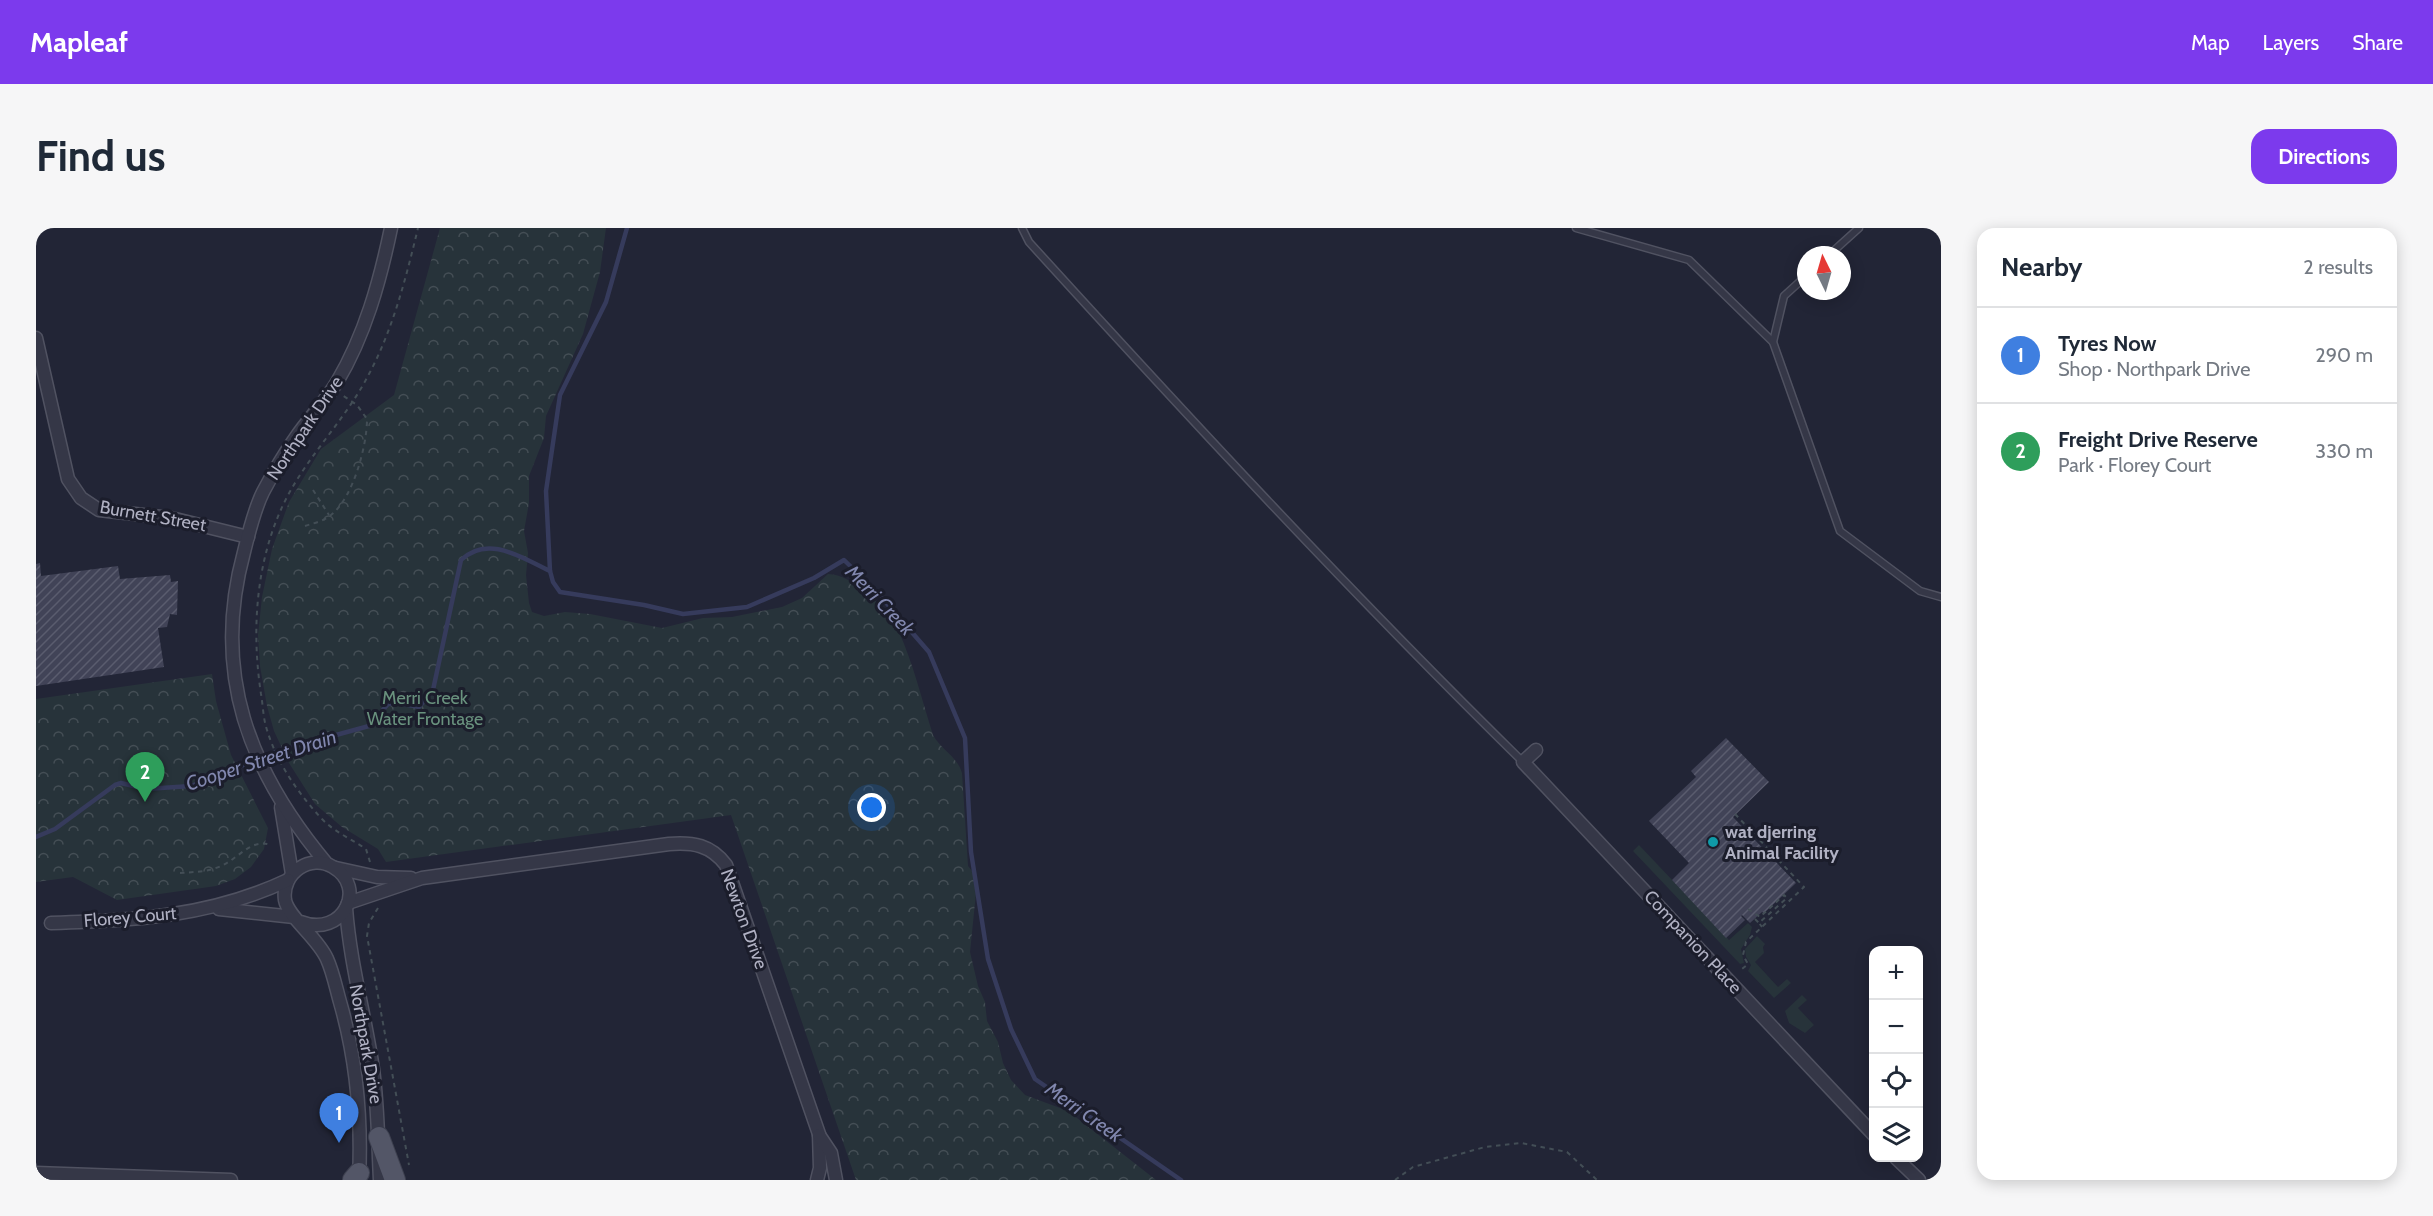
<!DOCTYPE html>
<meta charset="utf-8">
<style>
body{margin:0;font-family:Cabin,sans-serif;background:#f6f6f7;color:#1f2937}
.controls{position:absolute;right:18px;bottom:18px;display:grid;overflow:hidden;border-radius:12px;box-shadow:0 3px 15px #0003}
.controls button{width:54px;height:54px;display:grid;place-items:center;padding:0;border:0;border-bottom:2px solid #e0e1e3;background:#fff;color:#1f2937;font:30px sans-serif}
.compass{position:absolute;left:1761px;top:18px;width:54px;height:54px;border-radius:50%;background:#fff;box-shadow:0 3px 15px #0003;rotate:355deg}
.you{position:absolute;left:836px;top:580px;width:21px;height:21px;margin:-15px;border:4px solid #fff;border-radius:50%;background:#1a73e8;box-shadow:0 0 0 9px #1a73e833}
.badge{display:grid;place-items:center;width:39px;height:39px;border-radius:50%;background:#7c3aed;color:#fff;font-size:20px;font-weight:700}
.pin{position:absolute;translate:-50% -50px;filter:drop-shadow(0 2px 3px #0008)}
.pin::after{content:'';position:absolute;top:32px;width:21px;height:18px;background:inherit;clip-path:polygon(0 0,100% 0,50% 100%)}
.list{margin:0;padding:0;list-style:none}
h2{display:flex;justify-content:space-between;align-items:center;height:78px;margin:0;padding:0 24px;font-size:26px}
h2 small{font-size:20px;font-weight:400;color:#747a83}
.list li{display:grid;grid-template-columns:39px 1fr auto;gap:18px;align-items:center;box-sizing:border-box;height:96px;padding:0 24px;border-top:2px solid #e0e1e3}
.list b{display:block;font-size:22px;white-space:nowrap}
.list p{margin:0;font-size:20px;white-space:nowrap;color:#747a83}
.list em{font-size:20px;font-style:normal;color:#747a83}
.icon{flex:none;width:33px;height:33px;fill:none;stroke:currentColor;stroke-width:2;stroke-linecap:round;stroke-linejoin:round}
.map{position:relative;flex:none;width:1905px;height:952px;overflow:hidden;border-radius:18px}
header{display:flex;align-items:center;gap:36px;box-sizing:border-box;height:84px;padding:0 30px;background:#7c3aed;color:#fff}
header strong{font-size:28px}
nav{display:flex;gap:33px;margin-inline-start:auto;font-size:21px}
.intro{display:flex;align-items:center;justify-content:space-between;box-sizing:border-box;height:144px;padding:0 36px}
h1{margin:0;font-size:42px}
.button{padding:15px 27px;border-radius:18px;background:#7c3aed;color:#fff;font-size:21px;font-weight:700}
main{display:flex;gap:36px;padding:0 36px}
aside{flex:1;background:#fff;border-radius:18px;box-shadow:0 3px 15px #0003}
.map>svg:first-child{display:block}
</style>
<header>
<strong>Mapleaf</strong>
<nav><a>Map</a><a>Layers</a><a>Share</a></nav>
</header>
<div class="intro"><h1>Find us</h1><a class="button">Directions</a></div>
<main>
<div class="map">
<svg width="1905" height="952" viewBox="0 0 1905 952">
<defs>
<pattern id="forest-crowns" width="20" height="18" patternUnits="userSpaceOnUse" patternTransform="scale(1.5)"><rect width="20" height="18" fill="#27333a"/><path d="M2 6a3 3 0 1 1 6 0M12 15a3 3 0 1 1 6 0" fill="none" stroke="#444e55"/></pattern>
<pattern id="building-hatch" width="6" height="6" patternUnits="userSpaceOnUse" patternTransform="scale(1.5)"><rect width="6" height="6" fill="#414357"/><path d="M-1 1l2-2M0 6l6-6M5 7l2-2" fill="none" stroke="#5a5c6e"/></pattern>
</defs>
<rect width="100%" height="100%" fill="#222536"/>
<g fill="url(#forest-crowns)">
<path d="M404,0H570L564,44L547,106L510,188L508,210L493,248V275L488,303L492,325L490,347L493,375L496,384L508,388L529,384L554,386L626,400L667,390L696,389L746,379L766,370L792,346C816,346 852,381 862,402C877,434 886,473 897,507C905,522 921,528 926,545L932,638L940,648L941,655L934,724L942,758L949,774L951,793L962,814L967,835L975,852L989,867L1032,883L1120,952H820L695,587L350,634L342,621L306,599L279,576L253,535L238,503L231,478L224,438L222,407L226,369L236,321L253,274L285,221L358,167Z"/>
<polygon points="176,446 180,473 195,527 232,600 228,621 215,639 199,651 180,658 81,672 37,649 0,654 0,471"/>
</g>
<g fill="#27333a">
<polygon points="1603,617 1693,712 1712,695 1716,699 1714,707 1705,721 1708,735 1704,736 1597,623"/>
<polygon points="1721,708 1729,716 1727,719 1728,725 1719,734 1742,759 1751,751 1755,755 1738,770 1712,743 1715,737 1710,729 1709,721"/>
<polygon points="1766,767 1771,772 1762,780 1778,797 1769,805 1753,795 1749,783"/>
</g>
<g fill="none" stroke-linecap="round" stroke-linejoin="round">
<g stroke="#363b5c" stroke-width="4.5">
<polyline points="591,0 570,74 524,167 510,263 514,343 517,354 524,364 608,377 647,386 711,379 778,350 808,332 839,362 893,424 929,510 935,624 952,731 975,801 999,851 1145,952"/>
<path d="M0,609L19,601L79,557L85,555L110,561L155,558L245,522L333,498L352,476L362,475L383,479L397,462L425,332C452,306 486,330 514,343"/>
</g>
</g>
<g fill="url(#building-hatch)">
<polygon points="4,335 5,348 82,338 84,351 134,347 135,354 142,353 141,387 134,386 131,399 122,400 128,439 0,458 0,336"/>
<polygon points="1690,510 1733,554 1697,589 1760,655 1728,685 1726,684 1714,695 1706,687 1705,688 1709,692 1690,710 1636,652 1653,635 1613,593 1660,549 1655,543"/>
</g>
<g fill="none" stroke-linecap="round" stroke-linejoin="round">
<defs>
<g id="lane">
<path d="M986,0L993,14C1154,191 1316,366 1487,534"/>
<polyline points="1540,0 1653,32 1737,114"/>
<polyline points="1793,27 1823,0"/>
<polyline points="1770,48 1748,68 1737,114 1804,303 1884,363 1905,369"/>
</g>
<g id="street">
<polyline points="0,110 32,251 45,270 63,282 135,290 212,309"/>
<polyline points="1500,522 1487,534 1838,907"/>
<polyline points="245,579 256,646"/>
<path d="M291,636C213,543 175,445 208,324C213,304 218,282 227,264C237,245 248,226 260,209C273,190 289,174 301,154C329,107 344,53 355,0"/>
<polyline points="300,640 341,649 375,650"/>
<path d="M312,675L386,650L633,616C657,614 675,617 690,637L783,906L784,940L781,952"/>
<path d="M310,680C314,735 329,787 337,841C342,878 342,915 344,952"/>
<polyline points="183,681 258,689"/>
<path d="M265,694C307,710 332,659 297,639C275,625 245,645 249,672C252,689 282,710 291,731C297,744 300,760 304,774C321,833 326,890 323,951"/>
<path d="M15,695C100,692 174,689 252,652"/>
<polyline points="783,907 795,925 800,952"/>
<polyline points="1860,930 1883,952"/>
<polyline points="0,945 195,952"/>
</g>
<g id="primary">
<polyline points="343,909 359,952"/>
<polyline points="317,952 323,945"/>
</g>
</defs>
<use href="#lane" stroke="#505261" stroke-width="9"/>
<use href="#street" stroke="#505261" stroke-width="15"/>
<use href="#primary" stroke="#3e4150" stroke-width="22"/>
<g stroke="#434e56" stroke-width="2" stroke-dasharray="4.5 4.5" stroke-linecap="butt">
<polyline points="277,262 293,287"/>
<path d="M269,298C278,295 288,293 295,287C317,270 331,218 331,191L321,177L306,167"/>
<polyline points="1699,586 1768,659 1710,714 1707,727 1712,736 1706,741"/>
<path d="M334,634L330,621C314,610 298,604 285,590C262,565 241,535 231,502C227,490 227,477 225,466C215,401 220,330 250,271C273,226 310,191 333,146C357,101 370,50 382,0"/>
<path d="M144,645C158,644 172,644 185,638C202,631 215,610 235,617"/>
<polyline points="342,680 333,695 331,708 373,937"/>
<polyline points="1712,681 1724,689 1748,667 1751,670 1723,695 1726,699"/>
<polyline points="1719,691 1723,695"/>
<polyline points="1359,952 1377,939 1449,919 1485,915 1531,924 1561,952"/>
</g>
<use href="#lane" stroke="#353747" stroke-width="6"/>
<use href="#street" stroke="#353747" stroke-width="12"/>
<use href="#primary" stroke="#535667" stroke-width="20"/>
</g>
<circle fill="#0f9aa8" stroke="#1b1d2b" stroke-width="2" cx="1677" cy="614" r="6"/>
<g text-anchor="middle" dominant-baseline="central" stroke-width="6" stroke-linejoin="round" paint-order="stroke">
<g font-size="18" fill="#b0b1c3" stroke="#1b1d2b">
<text transform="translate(269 200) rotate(-56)">Northpark Drive</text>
<text transform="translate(117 288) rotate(10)">Burnett Street</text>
<text transform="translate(94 689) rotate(-5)">Florey Court</text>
<text transform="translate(708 691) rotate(70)">Newton Drive</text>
<text transform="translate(1657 714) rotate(47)">Companion Place</text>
<text transform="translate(330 816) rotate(80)">Northpark Drive</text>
</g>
<g font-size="18" fill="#69927e" stroke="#1b1d2b">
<text x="389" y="470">Merri Creek<tspan x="389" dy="21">Water Frontage</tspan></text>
</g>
<g font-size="18" font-weight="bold" fill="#b0b1c3" stroke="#1b1d2b" text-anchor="start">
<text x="1689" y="604">wat djerring<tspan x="1689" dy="21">Animal Facility</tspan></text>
</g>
<g font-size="20" font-style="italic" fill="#8187ae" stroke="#1b1d2b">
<text transform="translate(844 372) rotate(46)">Merri Creek</text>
<text transform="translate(225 532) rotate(-18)">Cooper Street Drain</text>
<text transform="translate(1048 884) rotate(35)">Merri Creek</text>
</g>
</g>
</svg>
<div class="controls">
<button>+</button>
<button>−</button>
<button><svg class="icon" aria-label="locate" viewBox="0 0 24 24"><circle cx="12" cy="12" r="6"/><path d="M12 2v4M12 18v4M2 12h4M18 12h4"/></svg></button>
<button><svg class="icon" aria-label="layers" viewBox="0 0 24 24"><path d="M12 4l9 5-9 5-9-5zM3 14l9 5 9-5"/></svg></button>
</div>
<svg class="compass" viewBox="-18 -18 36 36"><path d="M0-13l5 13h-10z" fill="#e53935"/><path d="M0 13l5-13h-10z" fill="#747a83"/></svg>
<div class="you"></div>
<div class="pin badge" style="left:303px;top:915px;background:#3f7fe0">1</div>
<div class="pin badge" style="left:109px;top:574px;background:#2e9e5b">2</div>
</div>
<aside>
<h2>Nearby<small>2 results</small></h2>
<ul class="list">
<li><span class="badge" style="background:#3f7fe0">1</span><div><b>Tyres Now</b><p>Shop · Northpark Drive</p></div><em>290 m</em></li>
<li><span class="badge" style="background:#2e9e5b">2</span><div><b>Freight Drive Reserve</b><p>Park · Florey Court</p></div><em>330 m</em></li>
</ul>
</aside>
</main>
